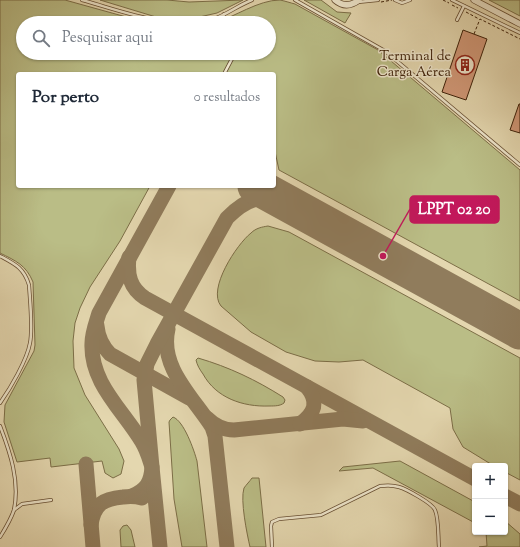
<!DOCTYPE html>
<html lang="pt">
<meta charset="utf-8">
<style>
body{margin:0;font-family:"Sorts Mill Goudy",serif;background:#f6f6f7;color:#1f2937}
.controls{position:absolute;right:12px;bottom:12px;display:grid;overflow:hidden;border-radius:4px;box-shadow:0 1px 3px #0004}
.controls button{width:36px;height:36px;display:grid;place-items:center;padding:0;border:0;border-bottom:1px solid #e0e1e3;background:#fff;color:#1f2937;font:20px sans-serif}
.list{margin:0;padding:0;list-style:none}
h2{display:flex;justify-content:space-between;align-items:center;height:52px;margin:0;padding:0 16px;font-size:17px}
h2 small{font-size:13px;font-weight:400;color:#747a83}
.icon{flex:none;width:22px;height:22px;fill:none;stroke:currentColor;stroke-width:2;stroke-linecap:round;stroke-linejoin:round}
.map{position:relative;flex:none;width:520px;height:547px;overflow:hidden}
.search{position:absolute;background:#fff;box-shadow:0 1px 3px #0004;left:16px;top:16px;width:260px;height:44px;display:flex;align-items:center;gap:10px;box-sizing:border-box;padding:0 14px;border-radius:22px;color:#747a83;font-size:15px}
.panel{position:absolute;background:#fff;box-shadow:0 1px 3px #0004;left:16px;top:72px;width:260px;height:116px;border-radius:4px}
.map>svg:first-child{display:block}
</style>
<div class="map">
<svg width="520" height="547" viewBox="0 0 520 547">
<rect width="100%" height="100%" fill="#e4d7af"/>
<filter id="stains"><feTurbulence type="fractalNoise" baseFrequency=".005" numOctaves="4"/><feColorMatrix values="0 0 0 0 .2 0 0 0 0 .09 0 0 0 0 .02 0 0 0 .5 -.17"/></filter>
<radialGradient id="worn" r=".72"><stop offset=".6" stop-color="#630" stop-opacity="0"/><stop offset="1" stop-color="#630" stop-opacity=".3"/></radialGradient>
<g fill="#babd86" stroke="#7c6e47">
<path d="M0,0H65L148,23H23V53H269V23H214C235,17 258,0 280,0C285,1 291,3 295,4L378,50L520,170V301L279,170L274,147V74H18V186H150L120,241L90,287L80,308L75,323L73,341L74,368L85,395L119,449L124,461L121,474L113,478L105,473L102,461L51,467L50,458L17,462L4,422L5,405L34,351L35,345L33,282C26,265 16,261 0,253Z"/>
<polygon points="100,0 167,0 189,2 243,0 217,13 195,18 178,18 156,17"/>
<polygon points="304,0 321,0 337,12 351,13 345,23"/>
<polygon points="489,0 520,0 520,16"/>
<path d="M268,226L289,232L520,358V480L505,472V466H494L463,447L453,429L450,408L363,360L339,362L315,361L286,352L251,332L221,306C207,289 237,244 251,233C256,228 262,227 268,226Z"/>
<path d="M198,358C229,367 256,380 283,397L285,400L284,403C280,406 275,406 269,406C243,407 216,398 203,374C200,370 197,365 196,360Z"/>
<path d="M173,417C184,421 194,450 197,461L207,547H182L174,499L170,437L169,422L170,420Z"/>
<polygon points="400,461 475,502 475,523 373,468 339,471 343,467"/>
<path d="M252,478H259L266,547H250C247,534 240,500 244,488C246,485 250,481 252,478Z"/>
<polygon points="505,521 520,534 520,547 479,547 487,546 486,532 505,532"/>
<polygon points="123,526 127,525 131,530 135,547 121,547 120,530"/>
</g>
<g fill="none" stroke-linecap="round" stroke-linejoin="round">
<g stroke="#907c5c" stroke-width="15">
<path d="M129,257C127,275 130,288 145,298L475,479"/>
<path d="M97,326C98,337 102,346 110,354L189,398"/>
<path d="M168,329C159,367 193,397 212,427L215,436L227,547"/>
<path d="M207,418C215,426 223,430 234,430L343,419L363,421"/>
<path d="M300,424C315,413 319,402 307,387"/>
<polyline points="86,464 93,547"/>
<path d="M132,496C146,490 151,483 152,467L144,380L147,364L157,344L227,218C247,198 262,193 289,204"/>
<polyline points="505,496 520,504"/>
<path d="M91,525C94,504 103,499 123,497C130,496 135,496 142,498"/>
<path d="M160,547L152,467C149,458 147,450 142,442C123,410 90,383 92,343C92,333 96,323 99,313L169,186"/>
</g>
<polyline stroke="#907c5c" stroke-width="37" points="256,186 520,331"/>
</g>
<g fill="#d09776" stroke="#3d2008">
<polygon points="463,30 487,39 466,100 442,92"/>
<polygon points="519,104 520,104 520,133 510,130"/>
</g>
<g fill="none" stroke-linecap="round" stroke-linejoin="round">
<defs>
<g id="service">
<path d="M82,0C122,11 171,31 213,19C227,15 238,5 252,0"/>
<polyline points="295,0 385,51 520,165"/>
<polyline points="395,0 402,3 410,0"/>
<polyline points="452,0 520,33"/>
<polyline points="358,2 378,0"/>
<polyline points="457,20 464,6"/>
<polyline points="220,23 224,14"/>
<polyline points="224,74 235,53"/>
<path d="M0,256C15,264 24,268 29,285C30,301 33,328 30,343C27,360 10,389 0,403"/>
<path d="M0,426C10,452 20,481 14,510C11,519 5,529 0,537"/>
<polyline points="14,510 22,504 51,500"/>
<path d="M272,547L271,526L272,522L279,519L321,515L380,486C387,485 393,485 399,487C406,489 432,503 435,510C439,519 438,537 439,547"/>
</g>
<g id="minor">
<path d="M335,0C343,7 351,6 359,0"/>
<polyline points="474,0 520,24"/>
</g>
</defs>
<use href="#service" stroke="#674e32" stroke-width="4"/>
<use href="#minor" stroke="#674e32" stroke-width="7"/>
<g stroke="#3d2008" stroke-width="1" stroke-dasharray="3 2" stroke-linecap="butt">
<polyline points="443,0 449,3"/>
<polyline points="381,2 392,0"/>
<polyline points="452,5 458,8"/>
<polyline points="466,12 479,19"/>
<polyline points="474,34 480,19 520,39"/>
</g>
<use href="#service" stroke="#ede5cb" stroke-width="2.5"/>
<use href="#minor" stroke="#ede5cb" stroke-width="5.5"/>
</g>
<defs>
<symbol id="building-ring" viewBox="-11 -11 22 22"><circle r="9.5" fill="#ede5cb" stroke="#8f2418" stroke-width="1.5"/><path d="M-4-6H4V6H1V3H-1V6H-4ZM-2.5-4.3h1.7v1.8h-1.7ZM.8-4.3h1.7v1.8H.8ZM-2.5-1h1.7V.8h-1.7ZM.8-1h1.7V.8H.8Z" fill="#8f2418"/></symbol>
</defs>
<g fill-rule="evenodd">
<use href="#building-ring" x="454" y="54" width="22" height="22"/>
</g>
<g text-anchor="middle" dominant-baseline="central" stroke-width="3" stroke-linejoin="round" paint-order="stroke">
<g font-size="14" fill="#3d2008" stroke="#ede5cb" text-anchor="end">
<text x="451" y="57">Terminal de<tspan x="451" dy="16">Carga Aérea</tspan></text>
</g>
</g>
<path fill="none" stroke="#c2185b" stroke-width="1.5" d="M383 256L410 209"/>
<circle fill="#c2185b" stroke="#ede5cb" stroke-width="1.5" cx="383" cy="256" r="4"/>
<rect fill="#c2185b" stroke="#c2185b" stroke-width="1.5" x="410" y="196" width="89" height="27" rx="4"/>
<g font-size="15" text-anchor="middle" font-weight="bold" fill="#fff">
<text x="454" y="214">LPPT 02 20</text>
</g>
<rect width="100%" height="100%" filter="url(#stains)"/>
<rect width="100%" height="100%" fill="url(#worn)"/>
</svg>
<div class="controls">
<button>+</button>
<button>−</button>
</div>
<div class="search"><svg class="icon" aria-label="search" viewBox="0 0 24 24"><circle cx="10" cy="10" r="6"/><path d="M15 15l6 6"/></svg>Pesquisar aqui</div>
<section class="panel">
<h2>Por perto<small>0 resultados</small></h2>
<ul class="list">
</ul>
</section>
</div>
